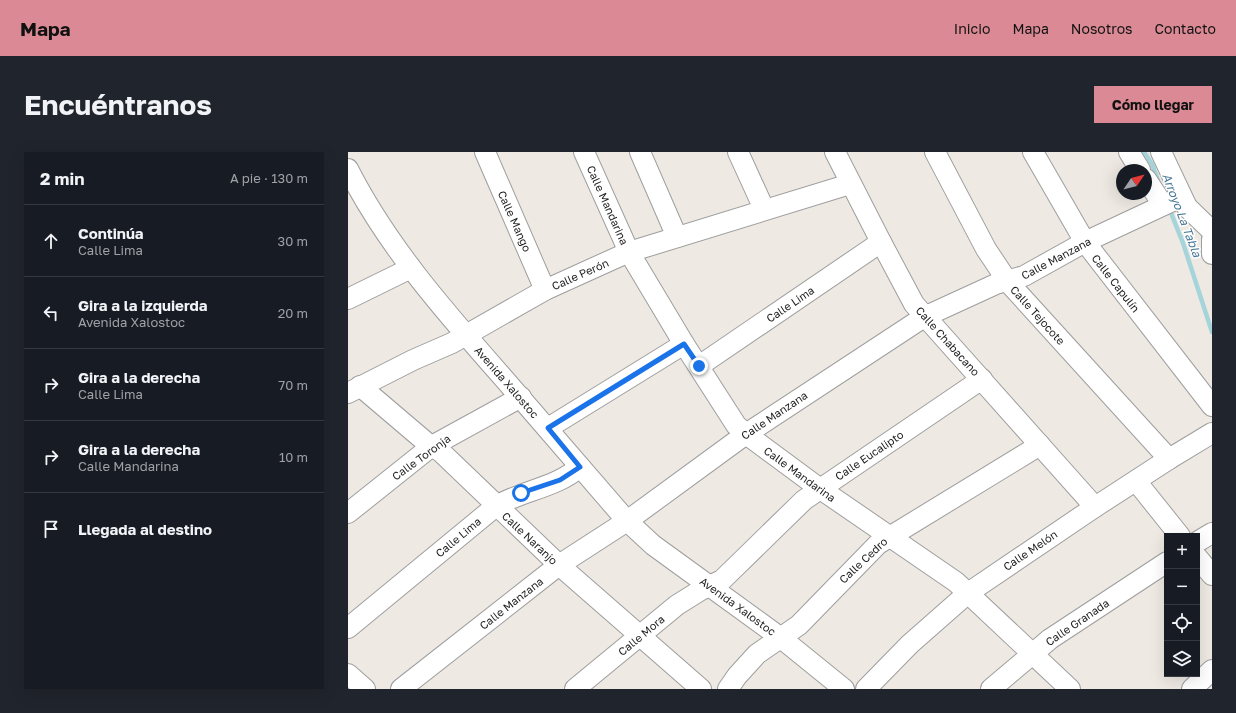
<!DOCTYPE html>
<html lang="es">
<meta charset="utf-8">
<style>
body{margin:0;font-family:"Golos Text",sans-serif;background:#20242c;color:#f1f3f6}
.controls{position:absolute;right:12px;bottom:12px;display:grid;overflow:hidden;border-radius:0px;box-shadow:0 4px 16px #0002}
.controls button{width:36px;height:36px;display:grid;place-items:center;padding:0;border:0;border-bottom:1px solid #363941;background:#171b24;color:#f1f3f6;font:20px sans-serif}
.compass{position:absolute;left:768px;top:12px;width:36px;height:36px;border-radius:50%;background:#171b24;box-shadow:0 4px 16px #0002;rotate:55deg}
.stop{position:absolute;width:12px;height:12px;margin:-9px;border:3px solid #1a73e8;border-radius:50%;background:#fff}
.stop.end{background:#1a73e8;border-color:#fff;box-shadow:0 1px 4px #0008}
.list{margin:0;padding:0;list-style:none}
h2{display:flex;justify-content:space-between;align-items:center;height:52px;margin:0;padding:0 16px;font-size:17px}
h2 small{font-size:13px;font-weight:400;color:#9ea1a6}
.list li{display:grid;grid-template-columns:26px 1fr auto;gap:12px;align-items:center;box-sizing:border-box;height:72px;padding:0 16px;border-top:1px solid #363941}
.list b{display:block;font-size:15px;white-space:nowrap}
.list p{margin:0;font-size:13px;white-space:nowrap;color:#9ea1a6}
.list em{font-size:13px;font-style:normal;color:#9ea1a6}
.icon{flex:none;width:22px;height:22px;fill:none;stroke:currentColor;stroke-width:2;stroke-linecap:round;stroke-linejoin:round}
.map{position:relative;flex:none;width:864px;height:537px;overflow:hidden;border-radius:0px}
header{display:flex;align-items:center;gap:24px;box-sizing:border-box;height:56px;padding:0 20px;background:#db8a95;color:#111}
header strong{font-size:19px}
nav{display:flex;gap:22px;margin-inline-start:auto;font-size:14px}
.intro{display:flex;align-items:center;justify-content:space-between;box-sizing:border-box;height:96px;padding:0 24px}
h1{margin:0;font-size:28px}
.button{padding:10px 18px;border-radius:0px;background:#db8a95;color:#111;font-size:14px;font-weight:700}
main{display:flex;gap:24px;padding:0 24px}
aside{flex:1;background:#171b24;border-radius:0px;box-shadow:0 4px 16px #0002}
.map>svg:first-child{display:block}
</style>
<header>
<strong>Mapa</strong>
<nav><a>Inicio</a><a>Mapa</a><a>Nosotros</a><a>Contacto</a></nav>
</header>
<div class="intro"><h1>Encuéntranos</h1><a class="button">Cómo llegar</a></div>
<main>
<aside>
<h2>2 min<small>A pie · 130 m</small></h2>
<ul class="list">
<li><svg class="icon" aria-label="ahead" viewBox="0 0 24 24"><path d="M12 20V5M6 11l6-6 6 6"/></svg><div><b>Continúa</b><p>Calle Lima</p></div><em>30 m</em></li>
<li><svg class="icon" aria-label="left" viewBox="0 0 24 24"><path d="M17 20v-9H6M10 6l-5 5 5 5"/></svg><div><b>Gira a la izquierda</b><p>Avenida Xalostoc</p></div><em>20 m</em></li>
<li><svg class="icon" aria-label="right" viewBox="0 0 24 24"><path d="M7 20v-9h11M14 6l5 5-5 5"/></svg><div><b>Gira a la derecha</b><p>Calle Lima</p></div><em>70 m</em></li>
<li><svg class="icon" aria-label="right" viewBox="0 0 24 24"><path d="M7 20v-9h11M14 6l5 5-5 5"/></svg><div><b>Gira a la derecha</b><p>Calle Mandarina</p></div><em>10 m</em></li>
<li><svg class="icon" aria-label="arrive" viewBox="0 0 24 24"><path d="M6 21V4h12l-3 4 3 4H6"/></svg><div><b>Llegada al destino</b></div></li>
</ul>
</aside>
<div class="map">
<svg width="864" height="537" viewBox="0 0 864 537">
<rect width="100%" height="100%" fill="#eee9e3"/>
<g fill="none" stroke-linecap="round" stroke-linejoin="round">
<g stroke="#a5d4da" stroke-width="4.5">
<polyline points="796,0 804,12 811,31"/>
<polyline points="821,56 835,91 864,180"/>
</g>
<defs>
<g id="minor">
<polyline points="137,0 197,138"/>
<polyline points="236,0 281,100 336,192 388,273 398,282 471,336 608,430 722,537"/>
<polyline points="292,0 329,85"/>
<polyline points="390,0 416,57"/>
<polyline points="487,0 533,90 566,152 747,355"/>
<polyline points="587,0 638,97 660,130 821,307"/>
<polyline points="685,0 737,90 864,254"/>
<polyline points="781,0 792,18"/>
<polyline points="813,0 839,55 864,79"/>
<path d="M0,17C40,96 100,163 158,229C199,276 239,323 279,369L305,393L433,486L496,537"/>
<polyline points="798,27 815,53"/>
<polyline points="864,87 864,102"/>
<polyline points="0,147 63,116"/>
<polyline points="351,214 533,90"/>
<polyline points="12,234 79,291 93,300 211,413 353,537"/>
<polyline points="0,241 65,208 104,191 197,138 281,100 502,32"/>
<polyline points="200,276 336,192"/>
<polyline points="788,329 832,384"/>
<polyline points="0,361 84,294 173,245"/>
<polyline points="849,390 864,381"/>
<polyline points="849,405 864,423"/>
<path d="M0,476L148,354C176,338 207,336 232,315"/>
<polyline points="0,522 17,537"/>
<polyline points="53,537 211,413 279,369 398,282 576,165 648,132 676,124 737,90 833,45"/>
<polyline points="227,537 329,453 353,438 374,428 456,348 634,227"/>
<polyline points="380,537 389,524 409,502 451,473 530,392 692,293"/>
<polyline points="518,537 562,492 620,441 747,355 821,307 864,281"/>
<polyline points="643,537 702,487 819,410"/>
<polyline points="844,537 864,518"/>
</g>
</defs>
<use href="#minor" stroke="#9e9e9e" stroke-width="22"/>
<use href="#minor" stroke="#fff" stroke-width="20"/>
</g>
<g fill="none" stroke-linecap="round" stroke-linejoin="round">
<polyline stroke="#1a73e8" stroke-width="5" points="173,341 212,328 232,315 200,276 336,192 351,214"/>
</g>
<g text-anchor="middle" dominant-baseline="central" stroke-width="3" stroke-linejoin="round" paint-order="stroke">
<g font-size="11" fill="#1d1d1d" stroke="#fff">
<text transform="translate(260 53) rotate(66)">Calle Mandarina</text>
<text transform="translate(167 69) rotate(66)">Calle Mango</text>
<text transform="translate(708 106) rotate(-28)">Calle Manzana</text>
<text transform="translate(232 122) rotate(-24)">Calle Perón</text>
<text transform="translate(768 131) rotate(52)">Calle Capulín</text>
<text transform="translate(442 152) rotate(-34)">Calle Lima</text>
<text transform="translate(690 163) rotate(48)">Calle Tejocote</text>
<text transform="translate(600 189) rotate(48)">Calle Chabacano</text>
<text transform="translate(159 230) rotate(49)">Avenida Xalostoc</text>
<text transform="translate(426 263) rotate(-34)">Calle Manzana</text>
<text transform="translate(521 303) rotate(-34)">Calle Eucalipto</text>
<text transform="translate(73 305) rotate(-36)">Calle Toronja</text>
<text transform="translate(452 322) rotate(36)">Calle Mandarina</text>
<text transform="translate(110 385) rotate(-40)">Calle Lima</text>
<text transform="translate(182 386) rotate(43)">Calle Naranjo</text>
<text transform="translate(682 398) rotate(-34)">Calle Melón</text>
<text transform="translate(515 408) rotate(-43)">Calle Cedro</text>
<text transform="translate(163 451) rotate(-38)">Calle Manzana</text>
<text transform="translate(390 454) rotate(36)">Avenida Xalostoc</text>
<text transform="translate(729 470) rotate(-34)">Calle Granada</text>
<text transform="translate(293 483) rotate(-40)">Calle Mora</text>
</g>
<g font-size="12" font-style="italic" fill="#487999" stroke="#fff">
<text transform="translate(834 63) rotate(69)">Arroyo La Tabla</text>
</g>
</g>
</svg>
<div class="controls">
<button>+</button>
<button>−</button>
<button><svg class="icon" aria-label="locate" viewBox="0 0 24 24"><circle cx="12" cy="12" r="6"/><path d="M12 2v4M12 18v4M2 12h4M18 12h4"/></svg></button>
<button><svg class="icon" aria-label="layers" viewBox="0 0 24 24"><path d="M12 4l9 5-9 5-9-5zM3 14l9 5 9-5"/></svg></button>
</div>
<svg class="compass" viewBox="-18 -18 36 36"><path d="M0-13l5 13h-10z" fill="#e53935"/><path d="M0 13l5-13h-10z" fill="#9ea1a6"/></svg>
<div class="stop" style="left:173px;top:341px"></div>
<div class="stop end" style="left:351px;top:214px"></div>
</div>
</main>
